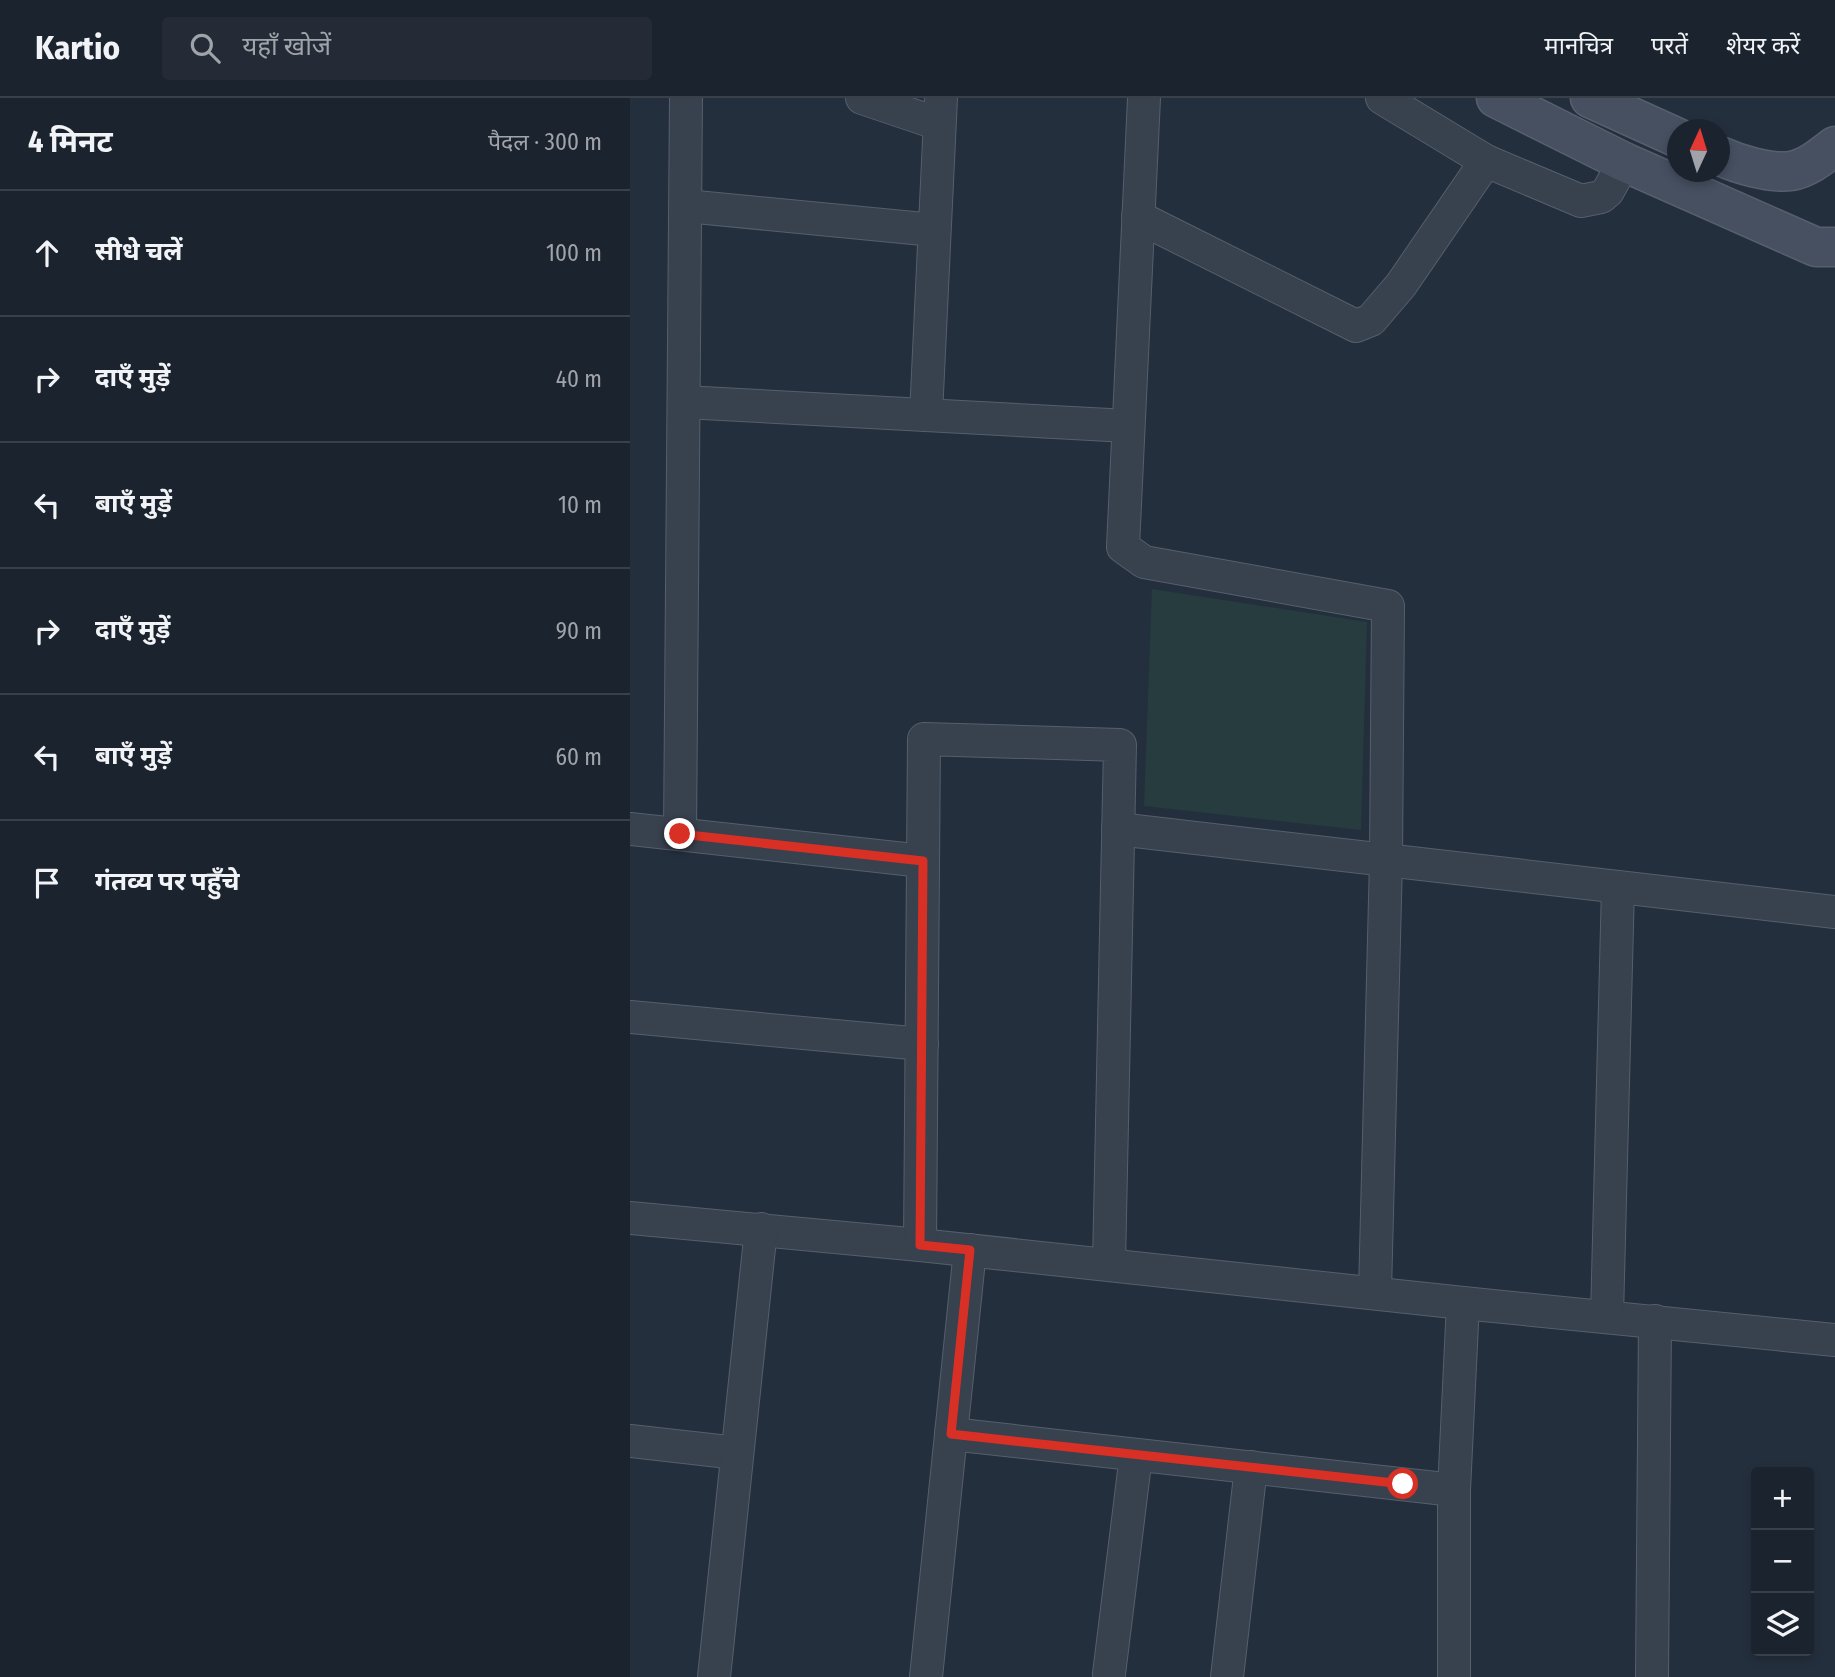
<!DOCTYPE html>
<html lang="hi">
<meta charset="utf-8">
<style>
body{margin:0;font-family:"Fira Sans Condensed","Noto Sans Devanagari",sans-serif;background:#242b36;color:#f1f3f6}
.controls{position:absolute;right:21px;bottom:21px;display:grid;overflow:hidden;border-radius:7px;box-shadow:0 4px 10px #0003}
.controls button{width:63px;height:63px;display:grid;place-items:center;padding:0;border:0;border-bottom:2px solid #39404a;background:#1b232e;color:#f1f3f6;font:35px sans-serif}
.compass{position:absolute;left:1037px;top:21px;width:63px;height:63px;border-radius:50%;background:#1b232e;box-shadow:0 4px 10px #0003;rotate:4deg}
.stop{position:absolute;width:21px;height:21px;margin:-16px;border:5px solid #d93025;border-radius:50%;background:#fff}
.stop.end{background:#d93025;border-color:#fff;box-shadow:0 2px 7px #0008}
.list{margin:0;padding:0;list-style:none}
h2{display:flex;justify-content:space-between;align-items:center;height:91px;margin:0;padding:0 28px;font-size:30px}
h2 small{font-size:23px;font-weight:400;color:#a0a4aa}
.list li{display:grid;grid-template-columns:46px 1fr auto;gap:21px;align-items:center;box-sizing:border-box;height:126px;padding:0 28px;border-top:2px solid #39404a}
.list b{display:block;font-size:26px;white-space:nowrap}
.list em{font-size:23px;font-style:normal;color:#a0a4aa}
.icon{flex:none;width:38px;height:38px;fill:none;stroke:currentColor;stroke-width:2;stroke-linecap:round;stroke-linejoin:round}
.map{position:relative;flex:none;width:1205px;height:1579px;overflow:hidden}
header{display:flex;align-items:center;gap:42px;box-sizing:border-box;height:98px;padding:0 35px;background:#1b232e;border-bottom:2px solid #39404a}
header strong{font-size:33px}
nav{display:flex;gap:38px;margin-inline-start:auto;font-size:24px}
.search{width:490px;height:63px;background:#242b36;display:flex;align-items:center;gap:18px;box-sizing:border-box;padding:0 24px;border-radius:7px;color:#a0a4aa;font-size:26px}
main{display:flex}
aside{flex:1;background:#1b232e}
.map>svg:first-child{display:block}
</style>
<header>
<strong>Kartio</strong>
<div class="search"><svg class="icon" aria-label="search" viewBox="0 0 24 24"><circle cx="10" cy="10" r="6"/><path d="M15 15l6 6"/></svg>यहाँ खोजें</div>
<nav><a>मानचित्र</a><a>परतें</a><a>शेयर करें</a></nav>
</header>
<main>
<aside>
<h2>4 मिनट<small>पैदल · 300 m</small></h2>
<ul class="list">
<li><svg class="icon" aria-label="ahead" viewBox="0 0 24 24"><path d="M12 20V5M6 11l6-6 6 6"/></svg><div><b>सीधे चलें</b></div><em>100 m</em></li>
<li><svg class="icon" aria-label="right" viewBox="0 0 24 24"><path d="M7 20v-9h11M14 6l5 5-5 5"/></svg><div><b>दाएँ मुड़ें</b></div><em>40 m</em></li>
<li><svg class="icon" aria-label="left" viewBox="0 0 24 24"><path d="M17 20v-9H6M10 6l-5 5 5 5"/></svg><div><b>बाएँ मुड़ें</b></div><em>10 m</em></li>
<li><svg class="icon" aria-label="right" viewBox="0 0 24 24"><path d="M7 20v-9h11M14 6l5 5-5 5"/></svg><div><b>दाएँ मुड़ें</b></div><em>90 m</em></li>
<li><svg class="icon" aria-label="left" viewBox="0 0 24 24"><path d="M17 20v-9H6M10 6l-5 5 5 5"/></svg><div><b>बाएँ मुड़ें</b></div><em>60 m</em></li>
<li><svg class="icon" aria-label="arrive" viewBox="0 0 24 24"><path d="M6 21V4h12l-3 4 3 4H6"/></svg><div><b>गंतव्य पर पहुँचे</b></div></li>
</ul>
</aside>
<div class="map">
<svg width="1205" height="1579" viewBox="0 0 1205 1579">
<rect width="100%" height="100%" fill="#242f3e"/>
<polygon fill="#263c3f" points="522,491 737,524 731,732 514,708"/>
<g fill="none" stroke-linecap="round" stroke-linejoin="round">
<defs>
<g id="street">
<polyline points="232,0 309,26"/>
<polyline points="514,0 493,449 514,464 758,508 756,762 745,1194"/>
<polyline points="752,0 856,63 951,103 971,99 978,93 994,64"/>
<polyline points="56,108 304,132"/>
<polyline points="508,119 726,228 741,222 771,187 856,63"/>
<polyline points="54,304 498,328"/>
<polyline points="296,317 311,0"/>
<polyline points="0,731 293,763"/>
<polyline points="488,731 1205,814"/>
<polyline points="50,736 56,0"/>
<polyline points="0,919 292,946"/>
<polyline points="0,1120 290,1147 833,1205 1205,1242"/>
<polyline points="290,1147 294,641 490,647 479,1166"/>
<polyline points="977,1218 988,789"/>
<polyline points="321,1336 824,1392"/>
<polyline points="0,1343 107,1355"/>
<polyline points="479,1576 506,1357"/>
<polyline points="84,1579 131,1131"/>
<polyline points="296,1579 340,1152"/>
<polyline points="597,1579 621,1369"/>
<polyline points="824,1579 824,1392 833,1205"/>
<polyline points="1022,1579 1025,1223"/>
</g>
<g id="secondary">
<polyline points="866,0 994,64 1186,149 1205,149"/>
<polyline points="960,0 1048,40"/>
<path d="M1090,58C1108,66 1140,76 1161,73C1178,70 1192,58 1205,48"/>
</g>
</defs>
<use href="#street" stroke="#565f6c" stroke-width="34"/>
<use href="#secondary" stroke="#565f6c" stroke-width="41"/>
<use href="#street" stroke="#38414e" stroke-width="32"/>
<use href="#secondary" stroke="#465061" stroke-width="38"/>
</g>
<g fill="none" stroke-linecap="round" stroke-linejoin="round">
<polyline stroke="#d93025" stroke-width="9" points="50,736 293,763 290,1147 340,1152 321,1336 773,1386"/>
</g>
</svg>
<div class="controls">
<button>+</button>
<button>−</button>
<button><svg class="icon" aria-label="layers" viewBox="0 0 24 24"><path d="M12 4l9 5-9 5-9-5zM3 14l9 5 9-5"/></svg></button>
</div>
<svg class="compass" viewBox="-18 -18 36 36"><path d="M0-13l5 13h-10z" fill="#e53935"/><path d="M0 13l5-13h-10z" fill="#a0a4aa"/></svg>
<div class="stop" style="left:773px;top:1386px"></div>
<div class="stop end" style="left:50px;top:736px"></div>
</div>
</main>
